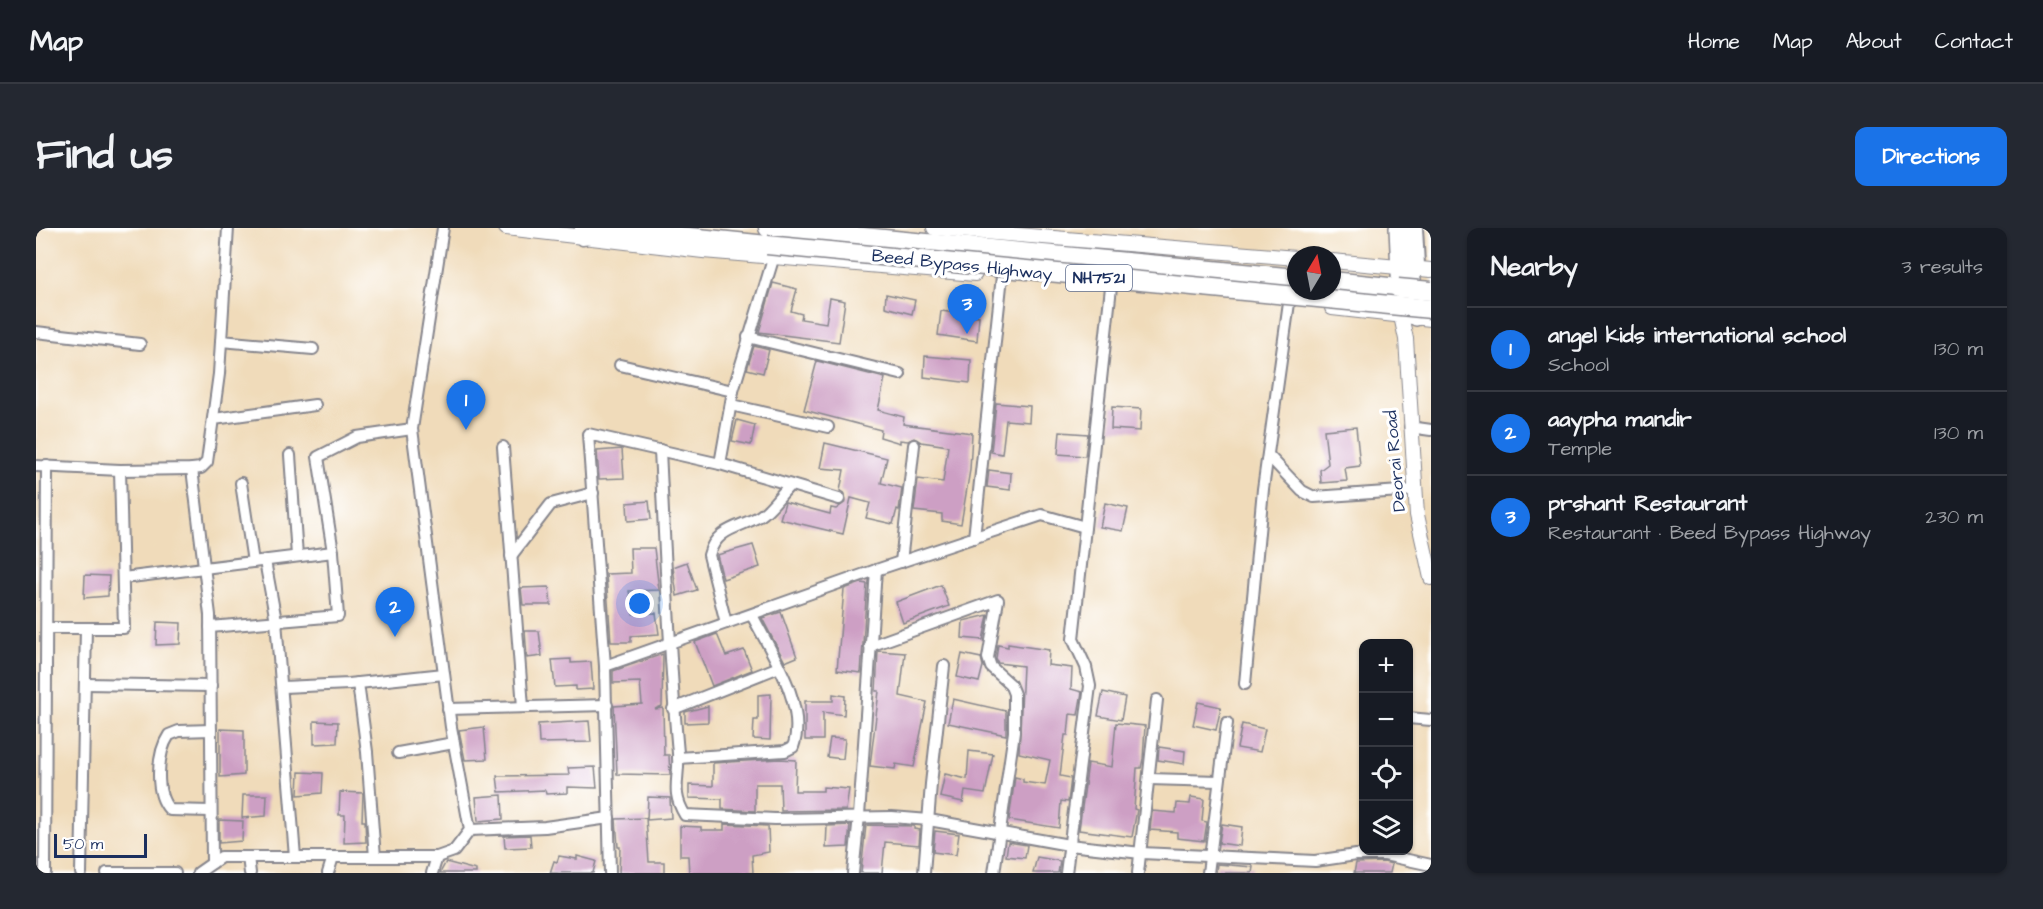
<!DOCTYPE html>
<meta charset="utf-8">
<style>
body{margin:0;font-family:"Architects Daughter",sans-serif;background:#242831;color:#f1f3f6}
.controls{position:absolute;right:18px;bottom:18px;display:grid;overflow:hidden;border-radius:12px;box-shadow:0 2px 4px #0004}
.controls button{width:54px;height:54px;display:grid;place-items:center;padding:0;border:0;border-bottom:2px solid #363941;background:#171b24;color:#f1f3f6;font:30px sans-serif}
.compass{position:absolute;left:1251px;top:18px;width:54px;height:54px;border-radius:50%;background:#171b24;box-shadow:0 2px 4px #0004;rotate:10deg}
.scale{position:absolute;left:18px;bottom:15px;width:93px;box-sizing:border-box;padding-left:6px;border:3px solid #1b2f5e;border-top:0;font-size:16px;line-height:21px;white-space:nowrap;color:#1b2f5e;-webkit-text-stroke:4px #fff;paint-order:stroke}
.you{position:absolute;left:604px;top:376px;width:21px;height:21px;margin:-15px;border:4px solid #fff;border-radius:50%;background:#1a73e8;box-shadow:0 0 0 9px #1a73e833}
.badge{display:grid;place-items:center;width:39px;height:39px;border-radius:50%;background:#1a73e8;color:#fff;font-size:20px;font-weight:700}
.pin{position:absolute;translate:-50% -50px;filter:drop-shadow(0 2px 3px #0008)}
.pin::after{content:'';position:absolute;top:32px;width:21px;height:18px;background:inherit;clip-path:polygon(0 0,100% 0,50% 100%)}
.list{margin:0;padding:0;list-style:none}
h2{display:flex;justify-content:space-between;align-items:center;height:78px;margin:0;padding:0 24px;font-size:26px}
h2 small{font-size:20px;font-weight:400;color:#9ea1a6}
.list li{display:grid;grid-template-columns:39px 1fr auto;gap:18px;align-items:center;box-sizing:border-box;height:84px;padding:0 24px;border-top:2px solid #363941}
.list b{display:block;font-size:22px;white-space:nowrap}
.list p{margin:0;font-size:20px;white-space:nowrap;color:#9ea1a6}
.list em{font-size:20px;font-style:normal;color:#9ea1a6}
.icon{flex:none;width:33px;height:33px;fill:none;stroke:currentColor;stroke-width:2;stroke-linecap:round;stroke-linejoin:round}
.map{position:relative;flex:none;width:1395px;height:645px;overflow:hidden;border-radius:12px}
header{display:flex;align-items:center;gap:36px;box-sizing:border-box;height:84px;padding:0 30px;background:#171b24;border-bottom:2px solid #363941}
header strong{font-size:28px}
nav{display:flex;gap:33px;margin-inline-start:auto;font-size:21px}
.intro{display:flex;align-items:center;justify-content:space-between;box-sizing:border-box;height:144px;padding:0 36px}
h1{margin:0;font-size:42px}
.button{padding:15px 27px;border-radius:12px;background:#1a73e8;color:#fff;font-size:21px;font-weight:700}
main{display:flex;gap:36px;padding:0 36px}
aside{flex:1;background:#171b24;border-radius:12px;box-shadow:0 2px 4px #0004}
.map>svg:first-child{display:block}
</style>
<header>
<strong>Map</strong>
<nav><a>Home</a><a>Map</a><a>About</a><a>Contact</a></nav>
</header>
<div class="intro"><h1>Find us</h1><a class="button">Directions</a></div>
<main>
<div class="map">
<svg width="1395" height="645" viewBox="0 0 1395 645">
<rect width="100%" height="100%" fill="#fff"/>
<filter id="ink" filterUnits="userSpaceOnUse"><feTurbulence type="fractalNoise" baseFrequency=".0167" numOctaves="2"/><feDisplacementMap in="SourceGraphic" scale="12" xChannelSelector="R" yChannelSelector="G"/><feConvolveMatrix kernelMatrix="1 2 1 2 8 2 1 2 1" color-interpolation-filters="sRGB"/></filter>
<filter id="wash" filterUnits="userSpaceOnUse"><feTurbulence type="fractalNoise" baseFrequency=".008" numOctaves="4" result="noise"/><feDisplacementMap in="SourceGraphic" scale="24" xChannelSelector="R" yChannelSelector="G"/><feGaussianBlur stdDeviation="1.35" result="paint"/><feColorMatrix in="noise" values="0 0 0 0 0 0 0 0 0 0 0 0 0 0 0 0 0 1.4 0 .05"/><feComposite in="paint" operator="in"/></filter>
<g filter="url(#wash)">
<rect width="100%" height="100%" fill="#f0dbba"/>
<g id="blocks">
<g fill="#cd9fc4">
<polygon points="737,55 761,61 755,83 766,86 765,91 790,95 794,70 809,73 803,114 723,104"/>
<polygon points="850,66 879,72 876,86 849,79"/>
<polygon points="905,83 943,88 941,113 902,107"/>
<polygon points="718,118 733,122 727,145 711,141"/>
<polygon points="889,128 935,132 934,155 888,149"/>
<polygon points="781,133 849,150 842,182 868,189 867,196 936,205 934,242 925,296 906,293 906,286 878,283 882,251 907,254 912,218 885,214 878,210 872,213 864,212 864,215 844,209 845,202 768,182"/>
<polygon points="960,175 994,178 993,194 970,192 966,226 955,224"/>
<polygon points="1076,179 1105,181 1104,203 1075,201"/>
<polygon points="701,192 719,197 715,217 696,213"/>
<polygon points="1320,199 1324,238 1309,240 1311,253 1285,255 1284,242 1292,236 1288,202"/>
<polygon points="1024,204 1052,206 1049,228 1022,226"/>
<polygon points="789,215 851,230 845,255 866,260 863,282 861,281 857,296 830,290 834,275 815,270 807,306 744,291 749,274 794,286 795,280 800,281 810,274 809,266 804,263 808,242 784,240"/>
<polygon points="586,221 588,250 563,251 561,223"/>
<polygon points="953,242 975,245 974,262 951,259"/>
<polygon points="613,273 615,291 592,293 591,275"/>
<polygon points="1069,275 1092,280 1087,303 1064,299"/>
<polygon points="717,317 724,339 687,351 681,327"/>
<polygon points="594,320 618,320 623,362 593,363 597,386 620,385 623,406 595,408 595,414 575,414 570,346 595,345"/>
<polygon points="651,334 661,362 641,368 637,339"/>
<polygon points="49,347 73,348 72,368 48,370"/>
<polygon points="825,355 831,356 825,445 801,442 808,361"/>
<polygon points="905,357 913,378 867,395 860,374"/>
<polygon points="513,359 515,377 487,377 485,360"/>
<polygon points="745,384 761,429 749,434 726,390"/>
<polygon points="952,387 947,412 926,410 927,393"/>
<polygon points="121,394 145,395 144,416 120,417"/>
<polygon points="489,403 503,403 506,428 491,430"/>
<polygon points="681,406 690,428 708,422 716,442 676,458 659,414"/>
<polygon points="972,416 1013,422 1012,437 1036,440 1035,461 1046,464 1042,487 1034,486 1032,507 1029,507 1024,548 1035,550 1032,574 1025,573 1023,600 973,592 979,549 987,551 987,554 1009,557 1014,532 983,525 987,438 962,435 960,431 962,417 972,419"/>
<polygon points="842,423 869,425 864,468 891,474 878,539 860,536 859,541 834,538 843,463 840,463"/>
<polygon points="627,426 626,478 619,481 627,480 628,527 633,527 634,547 581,546 578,478 606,476 604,454 577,455 577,443"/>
<polygon points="926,426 945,430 947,438 943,454 921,449"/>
<polygon points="535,431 535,435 555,434 557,461 540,462 540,458 519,459 516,432"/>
<polygon points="1067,464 1089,469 1085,492 1062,488"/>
<polygon points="735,466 734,512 717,511 718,492 722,492 722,467"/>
<polygon points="797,466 809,468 808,487 787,484 787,512 769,512 769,473 797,473"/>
<polygon points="917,471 970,483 970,507 912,495"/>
<polygon points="1162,474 1185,479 1180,502 1157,497"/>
<polygon points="672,478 672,494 649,495 649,484"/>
<polygon points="278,493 302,494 301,515 278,516"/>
<polygon points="553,493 555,514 503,515 502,496"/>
<polygon points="1080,495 1109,498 1107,531 1105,540 1101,540 1098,581 1101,582 1096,609 1043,602 1052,535 1076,539"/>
<polygon points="1206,496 1229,501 1224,524 1201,520"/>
<polygon points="448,499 451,531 429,532 423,502"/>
<polygon points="184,501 208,502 208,547 184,549"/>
<polygon points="794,510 809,511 807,531 791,529"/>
<polygon points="1123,519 1149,523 1148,536 1122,532"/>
<polygon points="933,523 957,526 949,566 929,563 927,574 904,569 909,546 931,551"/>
<polygon points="744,531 760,532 759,563 787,563 787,559 813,561 810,582 745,583 744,556 719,556 719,583 686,581 686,571 653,570 653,557 677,558 677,535"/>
<polygon points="559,539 561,560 531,559 531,565 510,566 509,562 463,564 461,548 533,547 532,540"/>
<polygon points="263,544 287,545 286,565 262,567"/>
<polygon points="304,564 327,565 326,593 329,593 330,614 308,615 309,587 303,587"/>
<polygon points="207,567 231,567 230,588 206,590"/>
<polygon points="466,567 467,591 442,593 440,569"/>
<polygon points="612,569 634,570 635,590 611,592"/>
<polygon points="1155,569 1168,571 1166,593 1171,594 1168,613 1141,610 1141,604 1114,602 1116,583 1140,585 1141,575 1154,576"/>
<polygon points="610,590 613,634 628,634 628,645 583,645 584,619 582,619 580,591"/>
<polygon points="183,592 207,593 206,613 183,615"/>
<polygon points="688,596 732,598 733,624 716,627 717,645 653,645 652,628 644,628 644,598 665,599 665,602 688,602"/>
<polygon points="1186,596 1206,599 1204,618 1183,615"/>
<polygon points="814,597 812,619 790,620 791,598"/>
<polygon points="830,597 878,598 878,601 884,602 883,617 849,614 846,645 825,645"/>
<polygon points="899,603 923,606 920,627 897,624"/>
<polygon points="494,607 495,619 469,620 468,608"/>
<polygon points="972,614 991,617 989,630 970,628"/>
<polygon points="523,628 541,631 541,628 560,633 557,645 514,645 518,633 521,634"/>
<polygon points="1001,629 1024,633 1022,645 997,645"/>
<polygon points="410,634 440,642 440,645 404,645"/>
<polygon points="1348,634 1356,636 1354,645 1318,645 1320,635"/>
<polygon points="1181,636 1217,639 1216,645 1180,645"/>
</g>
</g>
</g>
<g filter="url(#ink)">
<use href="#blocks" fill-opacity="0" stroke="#86858c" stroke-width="1.5"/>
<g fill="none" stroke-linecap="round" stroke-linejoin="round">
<defs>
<g id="minor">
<polyline points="1381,0 1383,37"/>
<polyline points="0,104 104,116"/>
<polyline points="712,109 864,146"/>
<polyline points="185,113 277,121"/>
<polyline points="584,137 697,163"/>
<polyline points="695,177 792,199"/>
<polyline points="178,191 279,177"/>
<polyline points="1374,199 1395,202"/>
<polyline points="467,219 487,479"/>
<path d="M624,222C629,323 633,425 642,525C644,551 634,563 649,587L739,591L856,589L893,592L1033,617L1105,625L1279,633L1320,627H1349L1395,637"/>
<polyline points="254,227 261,328"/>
<polyline points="1232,227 1266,263 1278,269 1379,262"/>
<polyline points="684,236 803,271"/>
<polyline points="0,238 84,242 156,241 165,240 171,234 183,146 192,0"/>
<polyline points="156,241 174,387 176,635"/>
<polyline points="205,255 217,334"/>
<polyline points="938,310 966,48"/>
<polyline points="297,324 282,229 321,209 376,201"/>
<polyline points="475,328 515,276 557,265"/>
<polyline points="229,333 240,393 259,629"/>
<polyline points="865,334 878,217"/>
<polyline points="87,350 297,324 302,388 174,399"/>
<path d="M690,395L673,327C680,300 703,300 724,288C735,281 745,266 754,257"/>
<polyline points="12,400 88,400 84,242"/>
<polyline points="834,418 962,372 952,430 955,439 974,456 978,466 978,504 958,645"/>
<polyline points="569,438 840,342 1006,287 1049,299"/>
<polyline points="322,455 331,524 339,629"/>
<polyline points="49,456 175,458"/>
<polyline points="1209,456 1227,261 1253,75"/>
<polyline points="247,459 313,456 408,446"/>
<polyline points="412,481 571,477"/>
<polyline points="637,481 743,439"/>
<polyline points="1372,490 1395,492"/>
<polyline points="362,525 418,515"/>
<path d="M642,530L749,523L757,519C772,477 734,423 716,387"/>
<polyline points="1113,551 1183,553"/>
<path d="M174,583L134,582C118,566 121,525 133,507L143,503L175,502"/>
<polyline points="434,602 509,599 573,590"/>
<polyline points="212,629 214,645"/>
<polyline points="9,645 11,238"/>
<polyline points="45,645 50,400"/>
<polyline points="71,645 139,645"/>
<polyline points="162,645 185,629 401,629 418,623 434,602 415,499 376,201 407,0"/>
<polyline points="292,645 297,629"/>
<polyline points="396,645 401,629"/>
<polyline points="574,645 569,438 552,206 684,236 697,163 738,28"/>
<polyline points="817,645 823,588 840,342"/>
<polyline points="888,645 895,556 908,438"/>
<polyline points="1030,645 1054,458 1050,439 1037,411 1075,59"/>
<polyline points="1102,645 1121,472"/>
<polyline points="1172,645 1191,495"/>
</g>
<g id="tertiary">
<polyline points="470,0 667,23 939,46"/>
<polyline points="898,0 1260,30"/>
<polyline points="1296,33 1395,42"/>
<polyline points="1296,80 1395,91"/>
<polyline points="1365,88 1370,111 1381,287 1395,350"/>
</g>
<g id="secondary">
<polyline points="1361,0 1365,88"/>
<polyline points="1373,0 1380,90"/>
</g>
<g id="trunk">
<polyline points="564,0 731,17"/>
<polyline points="732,0 1260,50"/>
<polyline points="547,8 548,0"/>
<polyline points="1296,53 1362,60"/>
</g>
</defs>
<use href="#minor" stroke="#86858c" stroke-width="14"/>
<use href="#tertiary" stroke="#86858c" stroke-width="16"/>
<use href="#secondary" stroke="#86858c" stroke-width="18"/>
<use href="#trunk" stroke="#86858c" stroke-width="21"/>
<use href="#minor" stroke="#fff" stroke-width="10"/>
<use href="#tertiary" stroke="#fff" stroke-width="14"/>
<use href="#secondary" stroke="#fff" stroke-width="15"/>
<use href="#trunk" stroke="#fff" stroke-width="18"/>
<defs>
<g id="trunk-bridge">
<polyline points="731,17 1395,81"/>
<polyline points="1362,60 1395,63"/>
</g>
</defs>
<use href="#trunk-bridge" stroke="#86858c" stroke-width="21" stroke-linecap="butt"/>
<use href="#trunk-bridge" stroke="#fff" stroke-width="18"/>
</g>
</g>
<g text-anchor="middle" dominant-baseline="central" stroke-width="6" stroke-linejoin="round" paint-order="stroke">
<rect fill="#fff" stroke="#5f6d8e" stroke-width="1.5" x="1030" y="37" width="66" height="26" rx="4.5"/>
<g font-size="16" font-weight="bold" fill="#1b2f5e">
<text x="1063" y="50">NH752I</text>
</g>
<g font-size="18" fill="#1b2f5e" stroke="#fff">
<text transform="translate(926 37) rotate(6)">Beed Bypass Highway</text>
<text transform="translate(1359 233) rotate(-95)">Deorai Road</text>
</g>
</g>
</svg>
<div class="controls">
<button>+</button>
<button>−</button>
<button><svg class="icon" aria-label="locate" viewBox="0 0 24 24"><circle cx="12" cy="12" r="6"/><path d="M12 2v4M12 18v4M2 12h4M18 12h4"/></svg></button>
<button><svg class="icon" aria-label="layers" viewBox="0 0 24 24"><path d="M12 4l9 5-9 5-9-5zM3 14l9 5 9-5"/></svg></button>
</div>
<svg class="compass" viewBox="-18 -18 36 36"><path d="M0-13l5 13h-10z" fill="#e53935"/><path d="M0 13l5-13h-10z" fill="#9ea1a6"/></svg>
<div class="scale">50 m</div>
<div class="you"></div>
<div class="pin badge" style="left:430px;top:202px">1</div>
<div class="pin badge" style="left:359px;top:409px">2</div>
<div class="pin badge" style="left:931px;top:106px">3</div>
</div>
<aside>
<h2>Nearby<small>3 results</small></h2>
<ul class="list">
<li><span class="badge">1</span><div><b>angel kids international school</b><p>School</p></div><em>130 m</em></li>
<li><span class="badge">2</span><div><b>aaypha mandir</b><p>Temple</p></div><em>130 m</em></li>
<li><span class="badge">3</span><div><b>prshant Restaurant</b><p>Restaurant · Beed Bypass Highway</p></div><em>230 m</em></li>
</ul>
</aside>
</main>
